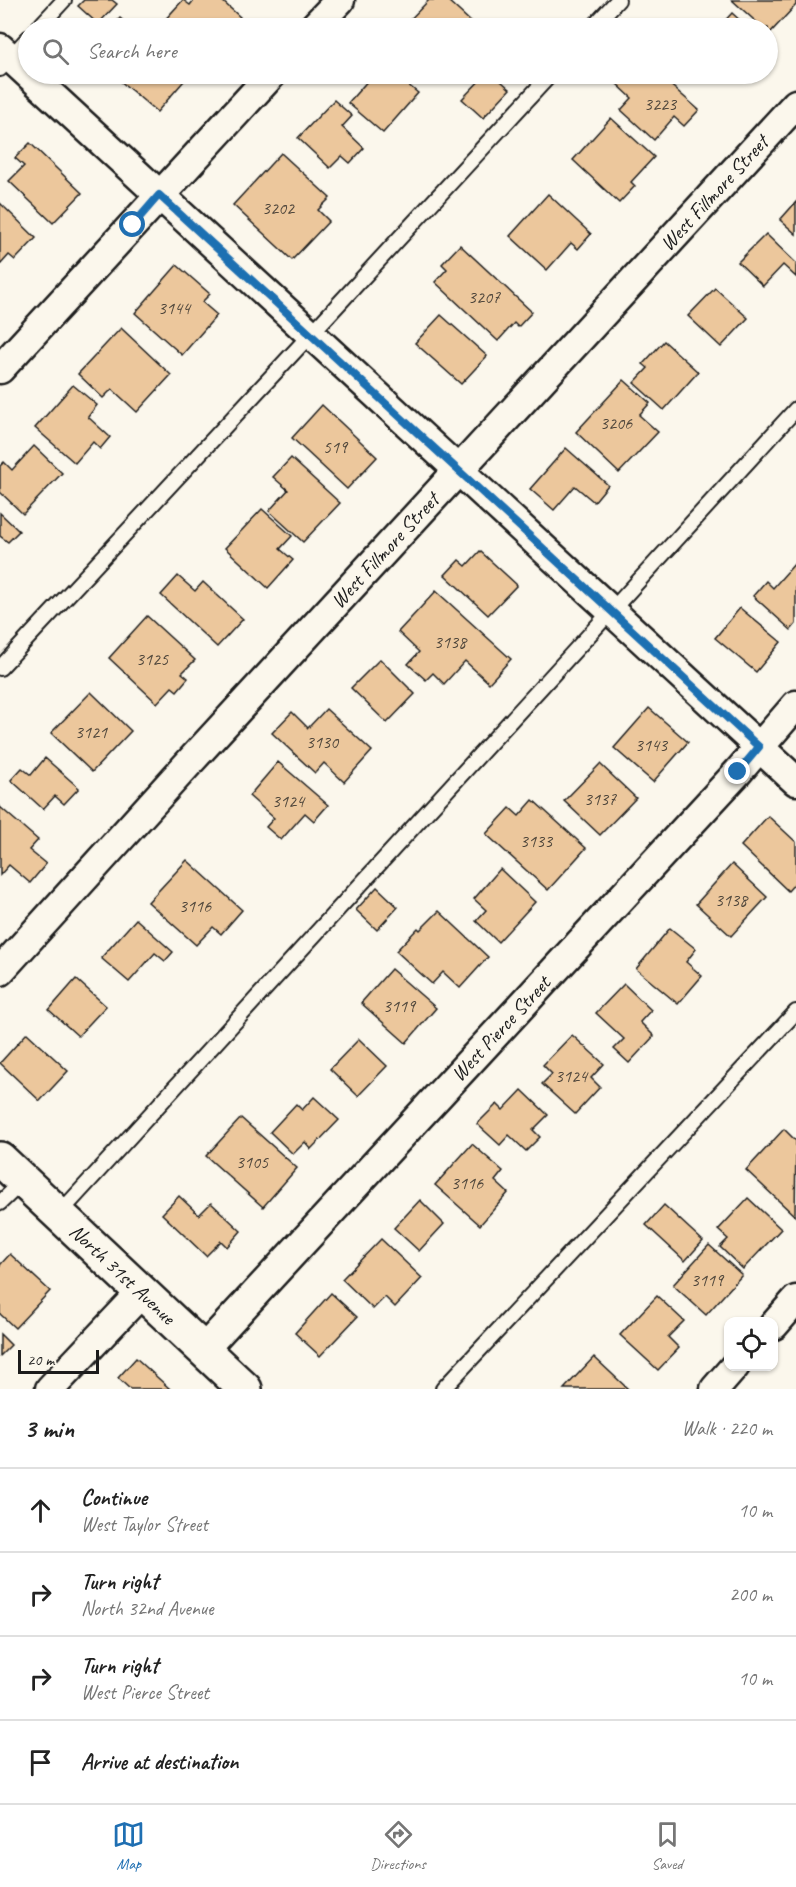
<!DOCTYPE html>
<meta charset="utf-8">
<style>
body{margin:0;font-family:Caveat,sans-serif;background:#f6f6f6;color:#222}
.controls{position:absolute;right:18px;bottom:18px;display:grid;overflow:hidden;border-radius:12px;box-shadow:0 2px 4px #0004}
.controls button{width:54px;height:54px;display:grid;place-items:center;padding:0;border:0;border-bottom:2px solid #e0e0e0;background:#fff;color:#222;font:30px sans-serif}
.scale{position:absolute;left:18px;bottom:15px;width:81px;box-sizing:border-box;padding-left:6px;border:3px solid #1c1c1c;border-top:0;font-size:16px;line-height:21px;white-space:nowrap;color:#1c1c1c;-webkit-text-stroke:4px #fbf7ec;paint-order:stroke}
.stop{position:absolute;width:18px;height:18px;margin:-14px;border:4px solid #1f6fb2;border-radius:50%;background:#fff}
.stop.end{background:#1f6fb2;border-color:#fff;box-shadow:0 2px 6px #0008}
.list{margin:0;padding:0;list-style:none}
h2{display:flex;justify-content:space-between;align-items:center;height:78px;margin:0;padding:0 24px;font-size:26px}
h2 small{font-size:20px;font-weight:400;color:#767676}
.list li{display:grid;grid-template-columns:39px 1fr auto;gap:18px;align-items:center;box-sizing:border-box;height:84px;padding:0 24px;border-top:2px solid #e0e0e0}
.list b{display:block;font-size:22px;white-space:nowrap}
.list p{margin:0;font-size:20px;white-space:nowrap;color:#767676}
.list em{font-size:20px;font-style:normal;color:#767676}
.icon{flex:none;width:33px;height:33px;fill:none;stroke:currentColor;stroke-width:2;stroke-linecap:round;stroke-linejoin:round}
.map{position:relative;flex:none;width:796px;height:1389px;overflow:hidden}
.search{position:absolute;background:#fff;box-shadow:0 2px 4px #0004;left:18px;right:18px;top:18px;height:66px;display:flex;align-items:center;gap:15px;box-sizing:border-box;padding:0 21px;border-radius:33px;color:#767676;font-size:22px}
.sheet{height:414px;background:#fff}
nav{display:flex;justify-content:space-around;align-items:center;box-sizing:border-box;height:84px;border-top:2px solid #e0e0e0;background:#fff;font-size:16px;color:#767676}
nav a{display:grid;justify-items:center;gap:3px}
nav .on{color:#1f6fb2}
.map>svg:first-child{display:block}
</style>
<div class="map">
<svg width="796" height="1389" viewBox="0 0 796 1389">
<rect width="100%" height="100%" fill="#fbf7ec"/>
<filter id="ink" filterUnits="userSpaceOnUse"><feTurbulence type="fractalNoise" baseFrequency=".0167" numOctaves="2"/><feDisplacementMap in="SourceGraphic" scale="12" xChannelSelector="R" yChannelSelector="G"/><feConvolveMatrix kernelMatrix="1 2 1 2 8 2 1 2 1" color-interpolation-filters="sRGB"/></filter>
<g filter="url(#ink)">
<g fill="#ecc79c" stroke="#1c1c1c" stroke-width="1.5">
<polygon points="84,0 112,0 117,4 98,24 78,6"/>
<polygon points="183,0 190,5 194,0 221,0 240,17 229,28 169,28 162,23"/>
<polygon points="429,0 447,0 471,22 465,28 402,28"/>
<polygon points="732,0 796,0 796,5 769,34 768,28 763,28"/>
<polygon points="732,13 744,24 740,28 718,28"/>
<polygon points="120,18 132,28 111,28"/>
<polygon points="112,74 190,74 157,112"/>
<polygon points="365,74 395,74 418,93 383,133 348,103 370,78"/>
<polygon points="486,74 493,74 510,89 483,118 462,99"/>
<polygon points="626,74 641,74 647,79 653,74 658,74 699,110 684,126 674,117 654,140 621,110 632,98 617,84"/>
<polygon points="334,100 352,116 342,127 364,148 350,163 342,156 330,168 298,138"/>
<polygon points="611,118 654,157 631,182 635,186 619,203 573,160"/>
<polygon points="30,143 82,193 53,223 9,181 24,166 15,158"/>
<polygon points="281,153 330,198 318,210 329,221 292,260 233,205"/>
<polygon points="548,194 591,234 578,249 571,243 547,270 510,236"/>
<polygon points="796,202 796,234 780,220"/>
<polygon points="0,203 36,238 15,260 9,255 0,265"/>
<polygon points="766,234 796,263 796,277 783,265 763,286 738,262"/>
<polygon points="460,245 532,312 518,327 514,323 498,341 435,282 447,269 442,264"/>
<polygon points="177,265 210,294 202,302 217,315 182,355 135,313"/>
<polygon points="715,288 748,318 721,347 688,316"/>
<polygon points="441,315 487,356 461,384 415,343"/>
<polygon points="121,328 171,375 137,412 112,389 103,398 78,374"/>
<polygon points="664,341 698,372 664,410 634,383 648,368 643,364"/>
<polygon points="624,380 650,403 639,415 658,432 619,473 576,432"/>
<polygon points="73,385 97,405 88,417 110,437 100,449 93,442 75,463 35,428"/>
<polygon points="322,405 377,457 347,489 292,438"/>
<polygon points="34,446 62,473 23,514 0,492 0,466 4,462 12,470"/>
<polygon points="566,448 608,485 594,502 575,486 554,510 530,489"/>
<polygon points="291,458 340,503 303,542 269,511 288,490 273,477"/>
<polygon points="262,509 292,536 280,549 293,560 268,588 225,548"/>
<polygon points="0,513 19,531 8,542 0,536"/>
<polygon points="480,551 517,585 488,615 445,575 459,560 466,566"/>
<polygon points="796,562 796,624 791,630 753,596 766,581 773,588"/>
<polygon points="178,576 195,591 203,582 243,619 217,647 161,595"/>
<polygon points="436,591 511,659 489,683 465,661 444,684 433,673 426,680 408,664 419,652 398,632"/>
<polygon points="740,608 781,642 756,672 715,638"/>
<polygon points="147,616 195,660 182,673 188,678 177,691 172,687 157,703 109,658"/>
<polygon points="380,659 415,694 387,723 351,688"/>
<polygon points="91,692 131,731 92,772 51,733"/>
<polygon points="649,708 688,742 653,782 614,748"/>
<polygon points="326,709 372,751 344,782 324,763 315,773 272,733 292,712 308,728"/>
<polygon points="45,758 79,788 64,804 55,796 43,809 11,780 22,768 31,775"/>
<polygon points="278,762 328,805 314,821 305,813 281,840 266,827 274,818 249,796"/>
<polygon points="600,764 636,798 600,835 564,801"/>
<polygon points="533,800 586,848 548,890 486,834 510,808 519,816"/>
<polygon points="0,807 38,840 29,850 46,864 30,883 9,865 0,875"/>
<polygon points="768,816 796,842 796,882 788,891 741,846"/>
<polygon points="187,860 242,910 221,934 213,927 196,945 148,902"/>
<polygon points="732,864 767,897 731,936 696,904"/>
<polygon points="500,869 535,902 498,942 476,921 486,910 474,899"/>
<polygon points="377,887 398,907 377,930 356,910"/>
<polygon points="439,911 488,957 460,988 443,972 432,984 396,951 418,928 420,930"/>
<polygon points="136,919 173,952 165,961 155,953 129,982 101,958"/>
<polygon points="670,928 696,949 686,962 702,976 678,1004 636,969"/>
<polygon points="391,969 436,1008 406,1043 361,1003"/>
<polygon points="76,979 106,1006 78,1036 49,1010"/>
<polygon points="624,984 651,1010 640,1022 654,1036 629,1063 614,1049 624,1039 596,1013"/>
<polygon points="27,1033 68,1071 40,1101 0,1063"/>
<polygon points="572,1035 604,1064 591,1078 600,1087 575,1114 542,1084 552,1074 543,1065"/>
<polygon points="359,1039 387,1066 358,1096 330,1069"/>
<polygon points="522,1090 548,1115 533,1130 540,1137 526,1151 509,1135 500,1145 477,1124 497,1104 503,1110"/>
<polygon points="314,1097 339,1120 311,1149 305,1142 293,1154 270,1132 296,1104 302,1110"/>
<polygon points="241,1118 297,1168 263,1207 206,1156"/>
<polygon points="784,1129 796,1141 795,1216 746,1170"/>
<polygon points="472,1144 503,1171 495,1181 508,1193 480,1225 435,1185"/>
<polygon points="179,1196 199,1215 211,1203 241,1231 227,1247 221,1241 206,1256 162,1214"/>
<polygon points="748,1198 781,1229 743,1269 720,1247 728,1239 718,1230"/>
<polygon points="420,1200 444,1224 419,1251 394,1228"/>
<polygon points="664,1205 703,1241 685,1261 646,1225"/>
<polygon points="381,1239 422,1278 395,1307 385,1297 373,1309 342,1279"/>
<polygon points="709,1245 742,1275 706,1315 673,1285"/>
<polygon points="10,1254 50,1291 15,1328 0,1314 0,1265"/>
<polygon points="331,1293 357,1317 320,1356 295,1333"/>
<polygon points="657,1296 684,1321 668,1337 679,1348 658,1370 620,1335"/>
<polygon points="0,1334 11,1345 0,1356"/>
<polygon points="594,1357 628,1389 564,1389"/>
<polygon points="136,1358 170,1389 130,1389 118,1378"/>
</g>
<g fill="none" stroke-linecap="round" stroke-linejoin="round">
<defs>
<g id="lane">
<polyline points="38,28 64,0"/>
<polyline points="592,28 618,0"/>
<polyline points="0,69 28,38"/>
<polyline points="0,668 310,335 551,74"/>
<polyline points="0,1203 23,1181"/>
<polyline points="59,1214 796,409"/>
<polyline points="443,1389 796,1012"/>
</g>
<g id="street">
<polyline points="313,28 340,0"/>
<polyline points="0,48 796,781"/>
<polyline points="0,369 272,74"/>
<path id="s1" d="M0,971L186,766L796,104"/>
<polyline points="774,1325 796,1300"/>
<path id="s2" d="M203,1350L738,772L796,705"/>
<polyline points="50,1389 142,1292"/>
<polyline points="715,1389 735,1366"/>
</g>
<g id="secondary">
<path id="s3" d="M0,1159L245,1389"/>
</g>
</defs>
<use href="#lane" stroke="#1c1c1c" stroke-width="18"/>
<use href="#street" stroke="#1c1c1c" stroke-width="33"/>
<use href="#secondary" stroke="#1c1c1c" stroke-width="38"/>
<use href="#lane" stroke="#fbf7ec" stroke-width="14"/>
<use href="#street" stroke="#fbf7ec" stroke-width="28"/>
<use href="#secondary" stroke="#fbf7ec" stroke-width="33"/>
</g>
</g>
<g fill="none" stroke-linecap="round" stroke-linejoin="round" filter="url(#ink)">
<polyline stroke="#1f6fb2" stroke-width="8" points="133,225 159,195 759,747 738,772"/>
</g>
<g text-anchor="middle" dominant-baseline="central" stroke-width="6" stroke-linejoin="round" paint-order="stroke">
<g font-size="18" fill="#50473c">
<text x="660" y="104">3223</text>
<text x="278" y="208">3202</text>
<text x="484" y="297">3207</text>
<text x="174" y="308">3144</text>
<text x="616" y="423">3206</text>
<text x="335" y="447">519</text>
<text x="450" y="642">3138</text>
<text x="152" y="659">3125</text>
<text x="91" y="732">3121</text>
<text x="322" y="742">3130</text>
<text x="651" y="745">3143</text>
<text x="600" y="799">3137</text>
<text x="288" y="801">3124</text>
<text x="536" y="841">3133</text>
<text x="731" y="900">3138</text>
<text x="195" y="906">3116</text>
<text x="399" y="1006">3119</text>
<text x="571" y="1076">3124</text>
<text x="252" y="1162">3105</text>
<text x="467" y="1183">3116</text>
<text x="707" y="1280">3119</text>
</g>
<g font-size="21" fill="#1c1c1c" stroke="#fbf7ec">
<text stroke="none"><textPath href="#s1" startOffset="1056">West Fillmore Street</textPath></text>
<text stroke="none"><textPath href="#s1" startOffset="570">West Fillmore Street</textPath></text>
<text stroke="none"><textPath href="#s2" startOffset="438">West Pierce Street</textPath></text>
<text stroke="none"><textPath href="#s3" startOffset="168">North 31st Avenue</textPath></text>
</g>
</g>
</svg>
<div class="controls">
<button><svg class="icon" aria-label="locate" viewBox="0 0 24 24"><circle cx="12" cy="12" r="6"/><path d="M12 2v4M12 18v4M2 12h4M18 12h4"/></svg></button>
</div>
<div class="scale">20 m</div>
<div class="stop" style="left:133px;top:225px"></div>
<div class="stop end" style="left:738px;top:772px"></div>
<div class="search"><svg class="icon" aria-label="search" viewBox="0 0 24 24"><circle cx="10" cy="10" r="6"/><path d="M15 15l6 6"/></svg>Search here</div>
</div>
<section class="sheet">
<h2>3 min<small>Walk · 220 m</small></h2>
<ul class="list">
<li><svg class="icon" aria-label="ahead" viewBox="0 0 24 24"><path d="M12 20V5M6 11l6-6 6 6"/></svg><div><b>Continue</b><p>West Taylor Street</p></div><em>10 m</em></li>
<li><svg class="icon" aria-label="right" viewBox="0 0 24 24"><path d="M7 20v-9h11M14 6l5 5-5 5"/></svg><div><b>Turn right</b><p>North 32nd Avenue</p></div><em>200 m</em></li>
<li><svg class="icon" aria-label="right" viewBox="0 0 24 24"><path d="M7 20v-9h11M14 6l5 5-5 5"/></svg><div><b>Turn right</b><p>West Pierce Street</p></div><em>10 m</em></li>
<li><svg class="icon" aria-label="arrive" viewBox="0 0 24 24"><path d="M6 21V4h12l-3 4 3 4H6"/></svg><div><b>Arrive at destination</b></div></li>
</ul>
</section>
<nav>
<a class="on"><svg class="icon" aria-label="map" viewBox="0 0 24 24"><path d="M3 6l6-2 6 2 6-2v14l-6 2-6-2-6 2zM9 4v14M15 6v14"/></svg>Map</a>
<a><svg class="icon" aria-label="directions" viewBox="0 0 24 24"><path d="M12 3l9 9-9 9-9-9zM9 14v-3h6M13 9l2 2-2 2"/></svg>Directions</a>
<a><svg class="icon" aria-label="saved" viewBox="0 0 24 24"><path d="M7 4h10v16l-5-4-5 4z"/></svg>Saved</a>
</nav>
